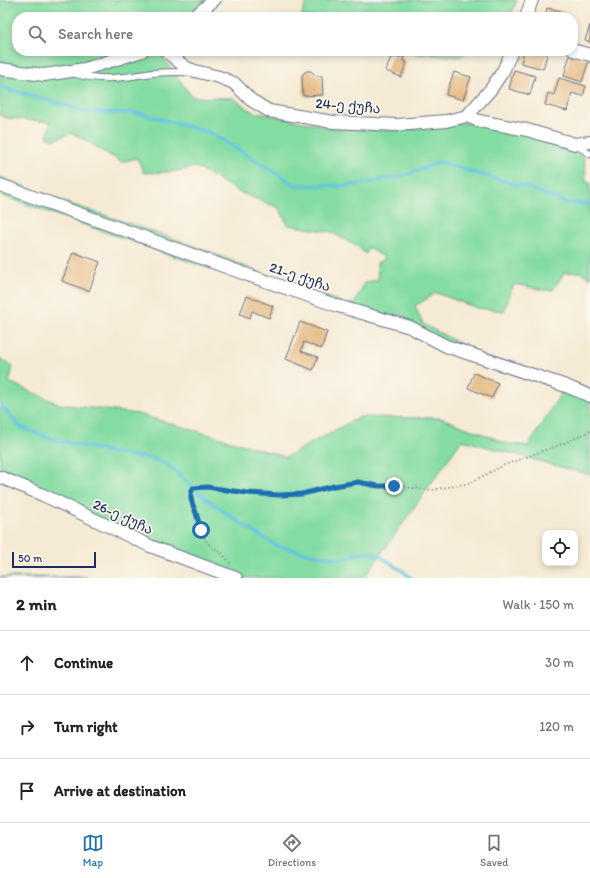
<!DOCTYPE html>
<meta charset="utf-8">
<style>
body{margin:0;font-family:Itim,"Noto Sans Georgian",sans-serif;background:#f6f6f6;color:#202124}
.controls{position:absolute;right:12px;bottom:12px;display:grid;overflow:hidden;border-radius:8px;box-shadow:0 2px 6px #0003}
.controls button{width:36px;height:36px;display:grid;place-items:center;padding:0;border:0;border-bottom:1px solid #e0e0e0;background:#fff;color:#202124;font:20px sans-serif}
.scale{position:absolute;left:12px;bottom:10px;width:84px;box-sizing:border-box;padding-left:4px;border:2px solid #1b2f5e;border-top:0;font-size:11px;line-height:14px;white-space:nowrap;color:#1b2f5e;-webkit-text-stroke:3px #fbf7ec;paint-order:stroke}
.stop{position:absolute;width:12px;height:12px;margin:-9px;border:3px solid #1f6fb2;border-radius:50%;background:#fff}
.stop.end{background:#1f6fb2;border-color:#fff;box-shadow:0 1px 4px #0008}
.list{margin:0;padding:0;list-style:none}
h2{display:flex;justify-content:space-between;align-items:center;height:52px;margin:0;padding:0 16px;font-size:17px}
h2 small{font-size:13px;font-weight:400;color:#757577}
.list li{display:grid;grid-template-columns:26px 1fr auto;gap:12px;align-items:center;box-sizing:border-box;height:64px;padding:0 16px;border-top:1px solid #e0e0e0}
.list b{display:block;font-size:15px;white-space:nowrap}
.list em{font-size:13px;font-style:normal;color:#757577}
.icon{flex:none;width:22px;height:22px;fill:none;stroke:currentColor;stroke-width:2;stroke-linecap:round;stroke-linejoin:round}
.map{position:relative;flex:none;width:590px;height:578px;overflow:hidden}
.search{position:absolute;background:#fff;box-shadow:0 2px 6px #0003;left:12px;right:12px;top:12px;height:44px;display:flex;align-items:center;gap:10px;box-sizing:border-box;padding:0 14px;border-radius:16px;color:#757577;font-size:15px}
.sheet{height:244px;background:#fff}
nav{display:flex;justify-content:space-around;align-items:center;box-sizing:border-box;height:56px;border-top:1px solid #e0e0e0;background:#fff;font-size:11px;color:#757577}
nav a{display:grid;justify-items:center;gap:2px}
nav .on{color:#1f6fb2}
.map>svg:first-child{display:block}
</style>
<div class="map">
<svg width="590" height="578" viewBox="0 0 590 578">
<rect width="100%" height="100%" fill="#fbf7ec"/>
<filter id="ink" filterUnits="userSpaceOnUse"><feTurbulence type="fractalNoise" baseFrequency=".025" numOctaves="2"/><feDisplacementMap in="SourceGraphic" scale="8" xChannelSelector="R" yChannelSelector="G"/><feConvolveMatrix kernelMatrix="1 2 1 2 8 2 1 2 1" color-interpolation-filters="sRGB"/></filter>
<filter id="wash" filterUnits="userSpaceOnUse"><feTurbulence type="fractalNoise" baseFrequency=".012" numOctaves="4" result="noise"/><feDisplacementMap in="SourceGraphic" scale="16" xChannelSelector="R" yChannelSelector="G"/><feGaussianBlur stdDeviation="0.9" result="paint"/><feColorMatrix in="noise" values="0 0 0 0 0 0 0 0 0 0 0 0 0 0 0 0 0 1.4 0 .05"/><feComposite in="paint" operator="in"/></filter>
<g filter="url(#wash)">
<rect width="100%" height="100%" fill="#f5ead4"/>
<g fill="#83dca1" stroke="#4f8680">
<polygon points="0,0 221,0 200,17 17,17 17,51 158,51 192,97 233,98 253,112 333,128 398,131 456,123 488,124 533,132 584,158 586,182 590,182 590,278 581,272 564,273 553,290 545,290 514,284 504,311 477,308 436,293 415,306 423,324 485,357 590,390 590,475 462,440 364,578 237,578 71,509 0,474 0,358 13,367 9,382 59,404 138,414 286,457 359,417 441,418 506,443 528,446 563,390 406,329 193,263 0,195 0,177 67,203 131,224 200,248 293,286 349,305 356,301 365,282 378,280 377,263 385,258 368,247 366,254 358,247 331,232 288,225 279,208 239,192 196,167 171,172 144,173 137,158 121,162 78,136 71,133 54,140 47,137 51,122 7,118 0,115"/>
<polygon points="307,0 517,0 510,17 301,17"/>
<polygon points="378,51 468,51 460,57"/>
<polygon points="0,577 86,577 89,578 0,578"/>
</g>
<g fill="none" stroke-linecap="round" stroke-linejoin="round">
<g stroke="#64c4e2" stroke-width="3.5">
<polyline points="0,87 89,112 139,113 211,133 295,185 348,186 402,176 440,162 475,173 529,188 566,203 590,204"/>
<polyline points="0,404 20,427 55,440 120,454 155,459 165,463 204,497 240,523 275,545 310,554 342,559 362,553 375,553 404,572 411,578"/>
</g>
</g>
<g id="blocks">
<g fill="#e5ba83">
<polygon points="547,8 565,12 564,17 545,17"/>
<polygon points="590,25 590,42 585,40"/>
<polygon points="524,51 548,51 543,69 521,63"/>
<polygon points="570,54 589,60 582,82 564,76"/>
<polygon points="391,57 404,57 403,61 407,62 401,77 386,71"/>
<polygon points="514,70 535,76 530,95 509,89"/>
<polygon points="306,71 311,71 316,76 322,76 323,95 303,96 302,75"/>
<polygon points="454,72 471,77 463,100 446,95"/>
<polygon points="559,78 586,86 583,96 572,93 567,111 545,105 548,93 554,95"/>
<polygon points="73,252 100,262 89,291 62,281"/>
<polygon points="247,296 273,306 269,318 252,311 250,318 240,314"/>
<polygon points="300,322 327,332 321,349 304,342 301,351 318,357 313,370 286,359"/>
<polygon points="474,373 498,383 492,398 468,388"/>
</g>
</g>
</g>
<g filter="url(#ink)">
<use href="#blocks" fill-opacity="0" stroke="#677087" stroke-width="1"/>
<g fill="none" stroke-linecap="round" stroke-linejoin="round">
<defs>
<g id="service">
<path d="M76,74C105,82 124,77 153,73C165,72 177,72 190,72"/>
<polyline points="576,145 590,154"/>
</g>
<g id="minor">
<polyline points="194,17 214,0"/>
<polyline points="526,17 532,0"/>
<polyline points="573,50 590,55"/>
<polyline points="166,51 185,67 195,71 219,77 234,83 251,100 269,111 333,122 397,125 446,121 467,116 491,89 503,71 512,51"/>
<polyline points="0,69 44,75 85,69 142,51"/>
<polyline points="467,116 479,121 527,130 575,144 590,142"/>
<polyline points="0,185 248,275 338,306 410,327 446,346 566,386 590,396"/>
<polyline points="0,477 43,495 150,546 236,578"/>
</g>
</defs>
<use href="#service" stroke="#677087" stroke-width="8"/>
<use href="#minor" stroke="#677087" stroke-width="14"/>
<polyline stroke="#677087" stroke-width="2" stroke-dasharray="1 3" stroke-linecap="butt" points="230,563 223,554 207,543 201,530 196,512 191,501 190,493 193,488 207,487 247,493 279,495 302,494 334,486 357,482 378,486 394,486 432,490 470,483 502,466 567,442 590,431"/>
<use href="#service" stroke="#fff" stroke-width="6"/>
<use href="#minor" stroke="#fff" stroke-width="12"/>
</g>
</g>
<g fill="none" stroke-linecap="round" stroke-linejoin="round" filter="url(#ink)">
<path stroke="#1f6fb2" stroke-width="5" d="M201,530C199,524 198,519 196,513C193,504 188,498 193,488L207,487L247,493L279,495L302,494L334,486L358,482L378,486H394"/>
</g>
<g text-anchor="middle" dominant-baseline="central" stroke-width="3.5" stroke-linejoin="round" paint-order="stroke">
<g font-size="14" fill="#1b2f5e" stroke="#fbf7ec">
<text transform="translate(348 106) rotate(5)">24-ე ქუჩა</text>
<text transform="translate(300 277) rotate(19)">21-ე ქუჩა</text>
<text transform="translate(123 517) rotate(25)">26-ე ქუჩა</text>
</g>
</g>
</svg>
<div class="controls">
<button><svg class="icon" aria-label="locate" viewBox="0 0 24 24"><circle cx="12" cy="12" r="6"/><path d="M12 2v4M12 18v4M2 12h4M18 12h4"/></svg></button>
</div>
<div class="scale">50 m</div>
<div class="stop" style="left:201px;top:530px"></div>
<div class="stop end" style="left:394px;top:486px"></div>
<div class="search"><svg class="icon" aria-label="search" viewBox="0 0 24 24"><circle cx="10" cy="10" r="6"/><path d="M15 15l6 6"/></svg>Search here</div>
</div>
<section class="sheet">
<h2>2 min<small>Walk · 150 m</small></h2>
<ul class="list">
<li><svg class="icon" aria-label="ahead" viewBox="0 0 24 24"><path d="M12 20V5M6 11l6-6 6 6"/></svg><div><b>Continue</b></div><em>30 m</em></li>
<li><svg class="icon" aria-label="right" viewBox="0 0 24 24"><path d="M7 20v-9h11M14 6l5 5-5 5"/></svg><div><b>Turn right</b></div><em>120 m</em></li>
<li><svg class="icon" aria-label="arrive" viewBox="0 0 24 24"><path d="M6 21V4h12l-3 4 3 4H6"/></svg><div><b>Arrive at destination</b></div></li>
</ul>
</section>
<nav>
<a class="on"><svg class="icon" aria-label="map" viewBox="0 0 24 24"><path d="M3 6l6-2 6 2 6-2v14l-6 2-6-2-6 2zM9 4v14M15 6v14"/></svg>Map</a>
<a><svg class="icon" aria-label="directions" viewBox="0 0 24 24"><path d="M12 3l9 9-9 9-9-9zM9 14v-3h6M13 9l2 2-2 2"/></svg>Directions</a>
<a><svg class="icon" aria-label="saved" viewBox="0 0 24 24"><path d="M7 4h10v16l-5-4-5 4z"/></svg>Saved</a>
</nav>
